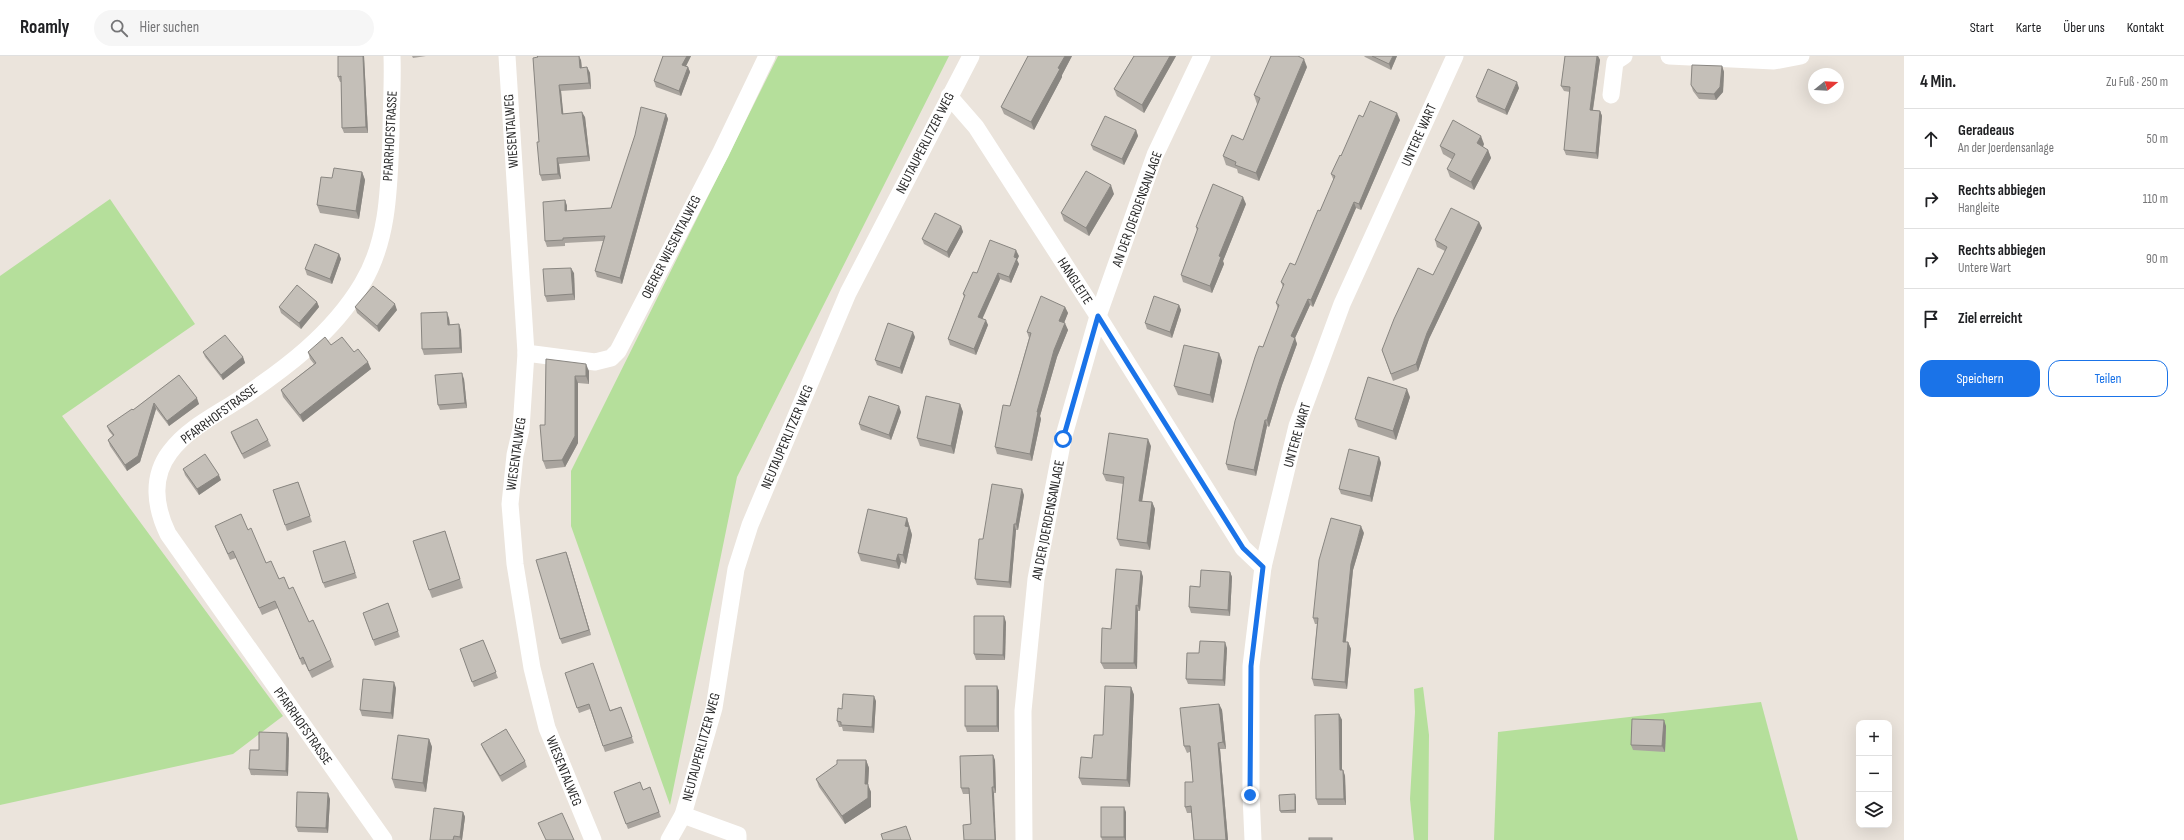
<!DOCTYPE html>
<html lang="de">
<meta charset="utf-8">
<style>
body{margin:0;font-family:"Sofia Sans Condensed",sans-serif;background:#f6f6f6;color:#202124}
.controls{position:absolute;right:12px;bottom:12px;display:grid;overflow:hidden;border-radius:8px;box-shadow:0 4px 16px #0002}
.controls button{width:36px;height:36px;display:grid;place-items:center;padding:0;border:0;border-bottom:1px solid #e0e0e0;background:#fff;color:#202124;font:20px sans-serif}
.compass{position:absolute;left:1808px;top:12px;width:36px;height:36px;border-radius:50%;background:#fff;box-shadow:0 4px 16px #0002;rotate:72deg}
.stop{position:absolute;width:12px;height:12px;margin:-9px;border:3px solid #1a73e8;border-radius:50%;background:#fff}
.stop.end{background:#1a73e8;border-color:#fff;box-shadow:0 1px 4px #0008}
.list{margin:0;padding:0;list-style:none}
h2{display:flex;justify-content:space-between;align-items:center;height:52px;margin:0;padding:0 16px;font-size:17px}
h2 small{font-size:13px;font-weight:400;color:#757577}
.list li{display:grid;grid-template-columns:26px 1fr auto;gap:12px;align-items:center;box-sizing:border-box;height:60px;padding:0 16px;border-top:1px solid #e0e0e0}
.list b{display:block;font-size:15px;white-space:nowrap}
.list p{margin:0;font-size:13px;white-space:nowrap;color:#757577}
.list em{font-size:13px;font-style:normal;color:#757577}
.actions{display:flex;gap:8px;padding:12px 16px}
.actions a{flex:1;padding:9px 0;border:1px solid #1a73e8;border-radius:12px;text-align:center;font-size:14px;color:#1a73e8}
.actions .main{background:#1a73e8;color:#fff}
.icon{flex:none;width:22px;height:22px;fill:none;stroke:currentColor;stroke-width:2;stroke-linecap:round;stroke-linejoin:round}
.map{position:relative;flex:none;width:1904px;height:784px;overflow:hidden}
header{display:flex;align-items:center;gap:24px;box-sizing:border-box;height:56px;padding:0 20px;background:#fff;border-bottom:1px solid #e0e0e0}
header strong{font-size:19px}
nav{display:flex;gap:22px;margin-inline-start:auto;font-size:14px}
.search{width:280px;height:36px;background:#f6f6f6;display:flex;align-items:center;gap:10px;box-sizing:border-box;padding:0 14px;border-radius:22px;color:#757577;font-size:15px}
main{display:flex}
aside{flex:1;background:#fff}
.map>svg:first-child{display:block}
</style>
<header>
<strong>Roamly</strong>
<div class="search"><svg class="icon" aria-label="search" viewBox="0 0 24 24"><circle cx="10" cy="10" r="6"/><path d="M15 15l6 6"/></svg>Hier suchen</div>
<nav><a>Start</a><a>Karte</a><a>Über uns</a><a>Kontakt</a></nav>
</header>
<main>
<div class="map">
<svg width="1904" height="784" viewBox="0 0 1904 784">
<rect width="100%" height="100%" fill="#ebe4dc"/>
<g fill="#b5df9b">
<polygon points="778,0 949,0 737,421 670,749 571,470 571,415"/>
<polygon points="110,143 195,268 62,360 283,660 233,698 0,749 0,220"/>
<polygon points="1423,631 1429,679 1428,784 1414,784 1410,743 1415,656 1414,633"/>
<polygon points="1761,646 1798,784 1494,784 1498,676"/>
</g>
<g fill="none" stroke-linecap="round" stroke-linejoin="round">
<g stroke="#fff" stroke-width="17">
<polyline points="507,0 526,297 521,373 515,399 510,448 515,508 532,612 547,672 593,784"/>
<polyline points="1669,0 1774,5 1801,0"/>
<polyline points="1611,39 1615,6 1624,0"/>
<polyline points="949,40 976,71 1098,260 1243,492 1263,511"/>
<polyline points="526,297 595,306 611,302 618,295 721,96 767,0"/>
<polyline points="683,759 738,779 738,784"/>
<path d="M384,784L168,478C155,451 151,421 170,396C187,373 214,360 237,345C285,313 332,278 362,228C389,184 389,129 391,79C391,52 393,26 392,0"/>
<polyline points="669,784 683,759 714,652 736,513 750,469 848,237 971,0"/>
<polyline points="1024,784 1023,655 1036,523 1063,383 1098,260 1155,99 1202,0"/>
<polyline points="1253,784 1251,739 1251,610 1263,511 1297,370 1342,248 1455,0"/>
</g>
</g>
<g fill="#a9a49e">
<polygon points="338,0 364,0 368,77 344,77 342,72 341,26 340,26 338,21"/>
<polygon points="412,0 426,0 413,2"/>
<polygon points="663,0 691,0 686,10 688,11 690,16 681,40 656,31 654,25"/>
<polygon points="1028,0 1072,0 1062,19 1062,21 1034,74 1004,58 1001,51"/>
<polygon points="1134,0 1176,0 1144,57 1117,40 1114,33"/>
<polygon points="1364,0 1397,0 1391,14 1365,1"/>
<polygon points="1565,0 1598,0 1600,4 1593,54 1600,55 1602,60 1598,103 1566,99 1564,94 1570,36 1564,35 1561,30"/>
<polygon points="533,2 581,4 582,12 587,11 590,17 591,33 561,35 563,58 585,61 590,105 559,108 561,123 542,125 540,119 539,86"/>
<polygon points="1722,10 1724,16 1723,36 1716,44 1699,43 1693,35 1691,29"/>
<polygon points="1307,11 1259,125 1238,117 1237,113 1226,109 1223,100 1243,84 1258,48 1257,48 1254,39"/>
<polygon points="1519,32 1507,59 1478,46 1476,41"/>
<polygon points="666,58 668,63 622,228 597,221 595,215 603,185 565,187 565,190 547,191 545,185 565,144 567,150 567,155 611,152"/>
<polygon points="1363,61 1400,64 1361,154 1356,152 1313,251 1310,249 1295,282 1297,288 1282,329 1269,371 1267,370 1256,420 1228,414 1226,408 1263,291 1278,253 1276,247 1283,231 1281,226 1295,209 1334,125 1331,118"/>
<polygon points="1136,74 1138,80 1124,109 1093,94 1091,89"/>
<polygon points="1484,88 1483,91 1488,94 1491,102 1474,134 1450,121 1447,113 1453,104 1443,98 1440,90"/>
<polygon points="362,116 365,124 359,163 320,157 317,149 332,122"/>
<polygon points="1114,138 1089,180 1064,165 1061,157"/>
<polygon points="1246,148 1223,205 1224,208 1212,237 1183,226 1181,219 1197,175 1196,171"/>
<polygon points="1479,166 1482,172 1429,283 1418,315 1393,325 1382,294 1433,219 1445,195 1437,191 1435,184"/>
<polygon points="961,170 963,176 949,202 924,188 922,183"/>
<polygon points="339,198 341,203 332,228 307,219 305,213"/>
<polygon points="1019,200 1017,204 1019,208 1011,227 1000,223 982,262 988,269 976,299 950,289 948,283 964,241 963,238 977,217"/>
<polygon points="574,217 575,244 547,246 545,240"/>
<polygon points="317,246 319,251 301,273 281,257 279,251"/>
<polygon points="1179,249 1181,254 1172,282 1147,273 1145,267"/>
<polygon points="355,251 397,254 379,276 357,257"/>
<polygon points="1065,251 1068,257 1064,267 1068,274 1057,301 1040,360 1041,363 1032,405 997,398 995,391 1010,350 1029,282 1027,276"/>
<polygon points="449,262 450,268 461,274 462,297 424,299 422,293"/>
<polygon points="915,281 902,318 877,309 875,304"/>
<polygon points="331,289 354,296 371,313 303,366 283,341 281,334 314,308 310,303 308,296"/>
<polygon points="203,296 243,301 245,307 223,324 205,301"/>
<polygon points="1219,297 1222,305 1213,347 1178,339 1174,330"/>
<polygon points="546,303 589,315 589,328 578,327 578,387 565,411 546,413 543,405 545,369"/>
<polygon points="179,319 199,348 169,370 156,353 140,406 127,415 110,390 108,384 113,380 109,375 107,370 133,354"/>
<polygon points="464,323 467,352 440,354 438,349"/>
<polygon points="1410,341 1396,384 1358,371 1355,363"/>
<polygon points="960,348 963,356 954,398 920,390 917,382"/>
<polygon points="901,356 891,384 861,374 859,368"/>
<polygon points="231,376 268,384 271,390 244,403 233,382"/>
<polygon points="1151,390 1142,445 1152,446 1155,453 1150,494 1120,490 1117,483 1123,428 1106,425 1103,418"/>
<polygon points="1379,401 1381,407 1372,446 1341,438 1339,433"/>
<polygon points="183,413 221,424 199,439 185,419"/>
<polygon points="298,426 312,466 287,475 273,434"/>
<polygon points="1024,439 1018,474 1016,474 1011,532 977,529 975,523 983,483"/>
<polygon points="907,462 912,479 906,508 901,506 899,513 861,505 858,497"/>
<polygon points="215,470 248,474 266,507 279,523 289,533 331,604 334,611 312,622 305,608 302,609 278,552 262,559 236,502 230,504"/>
<polygon points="445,475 463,532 432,542 429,534"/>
<polygon points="1364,477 1353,514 1346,586 1348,586 1351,593 1347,633 1314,630 1312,623 1317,568 1315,568 1313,562"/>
<polygon points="347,491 357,522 325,532 323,527"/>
<polygon points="566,496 591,579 562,588 560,583"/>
<polygon points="1141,515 1143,521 1140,555 1138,555 1137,613 1104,613 1101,607 1111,573"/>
<polygon points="1230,516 1232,521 1230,560 1191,557 1189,551 1200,531"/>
<polygon points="388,547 400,581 375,590 363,557"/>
<polygon points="1006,566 1005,604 976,604 974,598"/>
<polygon points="483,584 498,622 474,631 460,593"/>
<polygon points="1227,592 1225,630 1188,628 1186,623 1199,597"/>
<polygon points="565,617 610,654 621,651 634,687 605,696 590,653 579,657"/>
<polygon points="997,630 999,635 999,676 967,676 965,670"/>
<polygon points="1131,631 1134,639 1130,731 1082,729 1079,722 1092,702 1103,679"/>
<polygon points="396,632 393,663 362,660 360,654"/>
<polygon points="876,645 874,677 843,675 842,671 839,671 837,665 842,653"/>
<polygon points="1219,648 1222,654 1226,693 1220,693 1228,784 1194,784 1191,757 1187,757 1185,751 1193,726 1190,696 1187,697 1184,690"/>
<polygon points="1339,658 1342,664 1342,714 1343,714 1345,720 1346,749 1318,749 1316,743"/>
<polygon points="1666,670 1665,696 1633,694 1631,689"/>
<polygon points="287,677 289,683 288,720 251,719 249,713 259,694"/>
<polygon points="429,683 432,691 426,736 395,732 392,723"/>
<polygon points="481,688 525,705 527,711 502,726 483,693"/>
<polygon points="866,704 869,712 868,729 871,736 871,751 845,768 819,731 816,723"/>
<polygon points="995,704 996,737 994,737 971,768 970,738 963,738 961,732"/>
<polygon points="650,731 661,761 628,773 614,736 643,734"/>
<polygon points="1296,741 1296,757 1281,757 1280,755"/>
<polygon points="330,743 328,777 298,776 296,771"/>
<polygon points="463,756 465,761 462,784 430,784"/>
<polygon points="1126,756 1126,784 1102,784 1101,781"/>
</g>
<g fill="#898681">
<polygon points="363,0 364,0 368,77 366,71"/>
<polygon points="579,0 581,4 582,17 580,12"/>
<polygon points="687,0 691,0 684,14 682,9"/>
<polygon points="1065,0 1072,0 1062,19 1062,21 1034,74 1031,66 1058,12"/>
<polygon points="1170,0 1176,0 1144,57 1142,49"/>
<polygon points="1393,0 1397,0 1391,14 1389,8"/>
<polygon points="1597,0 1598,0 1600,4 1592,59 1590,54"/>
<polygon points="1304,3 1307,11 1259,125 1256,117"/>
<polygon points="1722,10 1724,16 1723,36 1716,44 1714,38"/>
<polygon points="587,11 590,17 591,33 589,27"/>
<polygon points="688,11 690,16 681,40 679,35"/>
<polygon points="1517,26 1519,32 1507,59 1505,54"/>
<polygon points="559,29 561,35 564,64 562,58"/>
<polygon points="1600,55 1602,60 1598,103 1596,97"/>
<polygon points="582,56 585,61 590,105 588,100"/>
<polygon points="1397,57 1400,64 1361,154 1359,148"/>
<polygon points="666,58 668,63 622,228 620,222"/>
<polygon points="1136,74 1138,80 1124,109 1122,103"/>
<polygon points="1481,80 1484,88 1480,96 1477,87"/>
<polygon points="1488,94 1491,102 1474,134 1471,126"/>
<polygon points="557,102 559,108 561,123 558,118"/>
<polygon points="362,116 365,124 359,163 356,155"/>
<polygon points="1111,129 1114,138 1089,180 1086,172"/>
<polygon points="1243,141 1246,148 1223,205 1224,208 1212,237 1210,230 1219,200"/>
<polygon points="565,144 567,150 567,161 565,155"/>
<polygon points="1354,146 1356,152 1313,251 1311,244"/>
<polygon points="1479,166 1482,172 1429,283 1418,315 1416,308 1427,277"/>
<polygon points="961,170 963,176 949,202 947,196"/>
<polygon points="1016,194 1019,200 1017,204 1019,208 1011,227 1009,221 1014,201"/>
<polygon points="339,198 341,203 332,228 330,223"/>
<polygon points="571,212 574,217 575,244 573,238"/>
<polygon points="998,217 1000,223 981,266 978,261"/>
<polygon points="1308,243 1310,249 1295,282 1297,288 1282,329 1269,371 1267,364 1291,280"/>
<polygon points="317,246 319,251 301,273 299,267"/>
<polygon points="395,248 397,254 379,276 377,270"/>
<polygon points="1179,249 1181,254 1172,282 1170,276"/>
<polygon points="1065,251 1068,257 1062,272 1059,265"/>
<polygon points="447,256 449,262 450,274 448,269"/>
<polygon points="986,264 988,269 976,299 974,293"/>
<polygon points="1065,267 1068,274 1057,301 1040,360 1041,363 1032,405 1030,398 1037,356 1054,294"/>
<polygon points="459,268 461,274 462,297 460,292"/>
<polygon points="913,276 915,281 902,318 900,312"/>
<polygon points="1219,297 1222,305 1213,347 1210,339"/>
<polygon points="243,301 245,307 223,324 221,319"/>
<polygon points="368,306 371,313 303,366 300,359"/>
<polygon points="586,308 589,315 589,328 586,320"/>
<polygon points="462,317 464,323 467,352 465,347"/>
<polygon points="575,320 578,327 578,387 565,411 562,404"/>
<polygon points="1407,333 1410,341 1396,384 1393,375"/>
<polygon points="197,342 199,348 169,370 167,365"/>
<polygon points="154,347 156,353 140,406 127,415 125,409"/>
<polygon points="960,348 963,356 954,398 951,390"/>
<polygon points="899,350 901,356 891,384 889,379"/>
<polygon points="1265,364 1267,370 1256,420 1254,414"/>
<polygon points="1148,383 1151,390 1141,452 1139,445"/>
<polygon points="1379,401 1381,407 1372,446 1370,440"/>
<polygon points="219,419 221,424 199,439 197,433"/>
<polygon points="1022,433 1024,439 1018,474 1016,468"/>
<polygon points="1152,446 1155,453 1150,494 1147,487"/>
<polygon points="907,462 912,479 906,508 903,499 905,470"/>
<polygon points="1014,468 1016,474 1011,532 1009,526"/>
<polygon points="1361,470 1364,477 1353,514 1345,592 1343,586 1351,508"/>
<polygon points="566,496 568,501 591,579 589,574"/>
<polygon points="898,498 901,506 899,513 896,505"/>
<polygon points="1141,515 1143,521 1140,555 1138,550"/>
<polygon points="1230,516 1232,521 1230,560 1228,554"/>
<polygon points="1136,549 1138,555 1137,613 1134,607"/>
<polygon points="1004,560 1006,566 1005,604 1003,599"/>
<polygon points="1225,586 1227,592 1225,630 1223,624"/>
<polygon points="1348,586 1351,593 1347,633 1345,626"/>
<polygon points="394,626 396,632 393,663 391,657"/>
<polygon points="997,630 999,635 999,676 997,670"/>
<polygon points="1131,631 1134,639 1130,731 1127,724"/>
<polygon points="874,640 876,645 874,677 872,671"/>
<polygon points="1219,648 1222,654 1226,693 1223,686"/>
<polygon points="1339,658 1342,664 1342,720 1340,714"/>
<polygon points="1664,664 1666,670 1665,696 1662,690"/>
<polygon points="287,677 289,683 288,720 286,715"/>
<polygon points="429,683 432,691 426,736 423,727"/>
<polygon points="1218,687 1220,693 1228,784 1226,784"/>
<polygon points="993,699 995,704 996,737 994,731"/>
<polygon points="866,704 869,712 868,729 871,736 871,751 845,768 842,760 865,728"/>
<polygon points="1343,714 1345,720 1346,749 1344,743"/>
<polygon points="992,731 994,737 996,784 995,784"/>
<polygon points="328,737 330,743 328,777 326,772"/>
<polygon points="1295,738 1296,741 1296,757 1295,754"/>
<polygon points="1124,751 1126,756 1126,784 1125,784 1124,781"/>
<polygon points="463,756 465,761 462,784 461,784 460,781"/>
</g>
<g fill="#c4bfb8" stroke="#898681">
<polygon points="338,0 363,0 366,71 342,72 341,20 338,21"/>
<polygon points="537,0 579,0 580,12 587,11 589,27 559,29 562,58 582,56 588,100 557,102 558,118 540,119 537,86 539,86 533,2 538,1"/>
<polygon points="663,0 687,0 682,9 688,11 679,35 654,25"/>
<polygon points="1028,0 1065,0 1058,12 1060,13 1031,66 1001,51"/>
<polygon points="1134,0 1170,0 1142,49 1114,33"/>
<polygon points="1271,0 1298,0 1304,3 1256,117 1235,109 1236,106 1223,100 1232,79 1243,84 1260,42 1254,39"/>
<polygon points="1372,0 1393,0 1389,8"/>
<polygon points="1565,0 1597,0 1590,54 1600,55 1596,97 1564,94 1570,31 1561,30"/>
<polygon points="1692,9 1722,10 1720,31 1714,38 1697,37 1691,29"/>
<polygon points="1488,13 1517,26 1505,54 1476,41"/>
<polygon points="1370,45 1397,57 1359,148 1354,146 1311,244 1308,243 1291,280 1295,282 1280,323 1267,364 1265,364 1254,414 1226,408 1235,365 1255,301 1259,290 1263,291 1279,249 1276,247 1284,228 1281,226 1290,207 1295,209 1318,154 1320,155 1335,120 1331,118 1340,99 1341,100 1359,59 1363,61"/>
<polygon points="641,51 666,58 620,222 595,215 605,180 563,182 563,184 545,185 543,146 565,144 565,155 611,152 635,79"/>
<polygon points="1105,60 1136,74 1122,103 1091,89"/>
<polygon points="1453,64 1481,80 1477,87 1488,94 1471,126 1447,113 1455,98 1440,90"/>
<polygon points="334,112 362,116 356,155 317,149 321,121 332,122"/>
<polygon points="1086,115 1111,129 1086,172 1061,157"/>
<polygon points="1213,128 1243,141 1219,200 1221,201 1210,230 1181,219 1198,172 1196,171"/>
<polygon points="1451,152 1479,166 1427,277 1416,308 1391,318 1382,294 1394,263 1418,212 1433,219 1447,191 1435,184"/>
<polygon points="935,157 961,170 947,196 922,183"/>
<polygon points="990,184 1016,194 1014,201 1017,202 1009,221 998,217 978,261 986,264 974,293 948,283 965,239 963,238 973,216 977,217"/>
<polygon points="315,188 339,198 330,223 305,213"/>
<polygon points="571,212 573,238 545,240 543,213"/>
<polygon points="297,229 317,246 299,267 279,251"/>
<polygon points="373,230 395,248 377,270 355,251"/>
<polygon points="1041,240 1065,251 1059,265 1065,267 1054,294 1037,356 1038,356 1030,398 995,391 1003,349 1010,350 1031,277 1027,276"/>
<polygon points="1154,240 1179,249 1170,276 1145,267"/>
<polygon points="447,256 448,269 459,268 460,292 422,293 421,257"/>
<polygon points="888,267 913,276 900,312 875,304"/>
<polygon points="225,279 243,301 221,319 203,296"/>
<polygon points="325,281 331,289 342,281 354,296 358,293 368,306 300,359 281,334 316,307 308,296"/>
<polygon points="1184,289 1219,297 1210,339 1174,330"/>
<polygon points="546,303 586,308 586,320 575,320 575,380 562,404 543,405 540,369 545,369"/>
<polygon points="462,317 465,347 438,349 435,319"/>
<polygon points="179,319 197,342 167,365 154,347 138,400 125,409 108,384 114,379 107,370 132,353 133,354"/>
<polygon points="1368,321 1407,333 1393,375 1355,363"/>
<polygon points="869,340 899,350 889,379 859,368"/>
<polygon points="926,340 960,348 951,390 917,382"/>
<polygon points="257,363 268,384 242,398 231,376"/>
<polygon points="1109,377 1148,383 1139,445 1152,446 1147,487 1117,483 1124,421 1103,418"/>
<polygon points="1349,393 1379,401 1370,440 1339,433"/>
<polygon points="205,398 219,419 197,433 183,413"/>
<polygon points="298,426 310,460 285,469 273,434"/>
<polygon points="992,428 1022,433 1016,468 1014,468 1009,526 975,523 979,483 983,483"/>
<polygon points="868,453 907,462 905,470 909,471 903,499 898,498 896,505 858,497"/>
<polygon points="241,458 248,474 251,472 266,507 271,505 279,523 284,521 289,533 293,531 309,566 313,564 331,604 309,615 303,601 300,603 275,545 259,552 233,495 228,498 215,470"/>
<polygon points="1331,462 1361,470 1351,508 1343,586 1348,586 1345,626 1312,623 1318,562 1313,562 1319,504"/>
<polygon points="445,475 460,523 429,534 413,485"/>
<polygon points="345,485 355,517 323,527 313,495"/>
<polygon points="566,496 589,574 560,583 536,504"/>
<polygon points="1116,513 1141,515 1138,550 1136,549 1134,607 1101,607 1102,572 1111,573"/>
<polygon points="1201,514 1230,516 1228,554 1189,551 1190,530 1200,531"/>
<polygon points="388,547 398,575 373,584 363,557"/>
<polygon points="974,560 1004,560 1003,599 974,598"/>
<polygon points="483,584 496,616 472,626 460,593"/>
<polygon points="1200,585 1225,586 1223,624 1186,623 1187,597 1199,597"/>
<polygon points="593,607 610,655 621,651 632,681 603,690 589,648 577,652 565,617"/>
<polygon points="363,623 394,626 391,657 360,654"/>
<rect x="965" y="630" width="32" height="40"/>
<polygon points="1105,630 1131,631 1127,724 1079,722 1081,701 1092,702 1094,679 1103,679"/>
<polygon points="843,638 874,640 872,671 841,669 841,666 837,665 838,652 842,653"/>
<polygon points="1219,648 1223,686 1218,687 1226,784 1194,784 1191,750 1185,751 1185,726 1193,726 1190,690 1184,690 1180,652"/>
<polygon points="1339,658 1340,714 1343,714 1344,743 1316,743 1315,659"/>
<polygon points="1632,663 1664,664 1662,690 1631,689"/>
<polygon points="506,673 525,705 500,720 481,688"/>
<polygon points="259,676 287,677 286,715 249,713 250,694 259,694"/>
<polygon points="398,679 429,683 423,727 392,723"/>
<polygon points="993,699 994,731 992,731 995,784 964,784 963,769 971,768 969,732 961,732 960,700"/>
<polygon points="837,704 866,704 865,728 868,728 868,742 842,760 816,723 837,708"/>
<polygon points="640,726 643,734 650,731 659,756 626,768 614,736"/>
<polygon points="297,736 328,737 326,772 296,771"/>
<polygon points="1295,738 1295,754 1280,755 1279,739"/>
<rect x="1101" y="751" width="23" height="30"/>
<polygon points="434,752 463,756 460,781 454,780 453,784 430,784"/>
<polygon points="562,757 574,784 546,784 538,767"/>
<polygon points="906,770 911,784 883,784 881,778"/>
<rect x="1309" y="782" width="23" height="2"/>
</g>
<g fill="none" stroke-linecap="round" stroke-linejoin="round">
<polyline stroke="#1a73e8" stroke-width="5" points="1063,383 1098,260 1243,492 1263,511 1251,610 1250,739"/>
</g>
<g text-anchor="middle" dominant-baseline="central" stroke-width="3" stroke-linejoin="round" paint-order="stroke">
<g font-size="14" fill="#2a2a2a" stroke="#fff">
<text transform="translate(511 75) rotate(-94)">WIESENTALWEG</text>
<text transform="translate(1419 79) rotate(-66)">UNTERE WART</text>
<text transform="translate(390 80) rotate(-87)">PFARRHOFSTRASSE</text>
<text transform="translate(925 87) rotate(-63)">NEUTAUPERLITZER WEG</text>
<text transform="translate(1137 153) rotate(-70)">AN DER JOERDENSANLAGE</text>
<text transform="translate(671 191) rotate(-63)">OBERER WIESENTALWEG</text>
<text transform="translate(1075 225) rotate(57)">HANGLEITE</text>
<text transform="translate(219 358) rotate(-36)">PFARRHOFSTRASSE</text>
<text transform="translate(1297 379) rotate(-74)">UNTERE WART</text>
<text transform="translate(787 381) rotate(-67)">NEUTAUPERLITZER WEG</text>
<text transform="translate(516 398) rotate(-82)">WIESENTALWEG</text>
<text transform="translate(1048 464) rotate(-79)">AN DER JOERDENSANLAGE</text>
<text transform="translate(303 670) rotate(55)">PFARRHOFSTRASSE</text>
<text transform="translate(701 691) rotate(-75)">NEUTAUPERLITZER WEG</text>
<text transform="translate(564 715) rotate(68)">WIESENTALWEG</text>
</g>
</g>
</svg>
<div class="controls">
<button>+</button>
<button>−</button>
<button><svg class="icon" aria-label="layers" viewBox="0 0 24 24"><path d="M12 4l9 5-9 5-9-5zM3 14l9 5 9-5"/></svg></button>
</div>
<svg class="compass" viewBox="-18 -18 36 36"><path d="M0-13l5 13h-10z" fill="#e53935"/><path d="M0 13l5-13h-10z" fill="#757577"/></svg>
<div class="stop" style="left:1063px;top:383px"></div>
<div class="stop end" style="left:1250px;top:739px"></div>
</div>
<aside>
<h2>4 Min.<small>Zu Fuß · 250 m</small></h2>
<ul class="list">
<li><svg class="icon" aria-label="ahead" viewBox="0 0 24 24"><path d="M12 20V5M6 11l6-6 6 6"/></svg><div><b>Geradeaus</b><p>An der Joerdensanlage</p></div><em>50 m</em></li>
<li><svg class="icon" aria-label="right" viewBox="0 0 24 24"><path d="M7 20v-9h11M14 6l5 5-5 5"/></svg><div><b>Rechts abbiegen</b><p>Hangleite</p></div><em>110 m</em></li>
<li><svg class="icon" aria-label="right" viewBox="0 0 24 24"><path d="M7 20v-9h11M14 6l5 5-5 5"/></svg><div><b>Rechts abbiegen</b><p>Untere Wart</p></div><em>90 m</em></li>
<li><svg class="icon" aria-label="arrive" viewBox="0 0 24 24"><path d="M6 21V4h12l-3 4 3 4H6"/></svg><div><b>Ziel erreicht</b></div></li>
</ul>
<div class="actions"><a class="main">Speichern</a><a>Teilen</a></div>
</aside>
</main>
